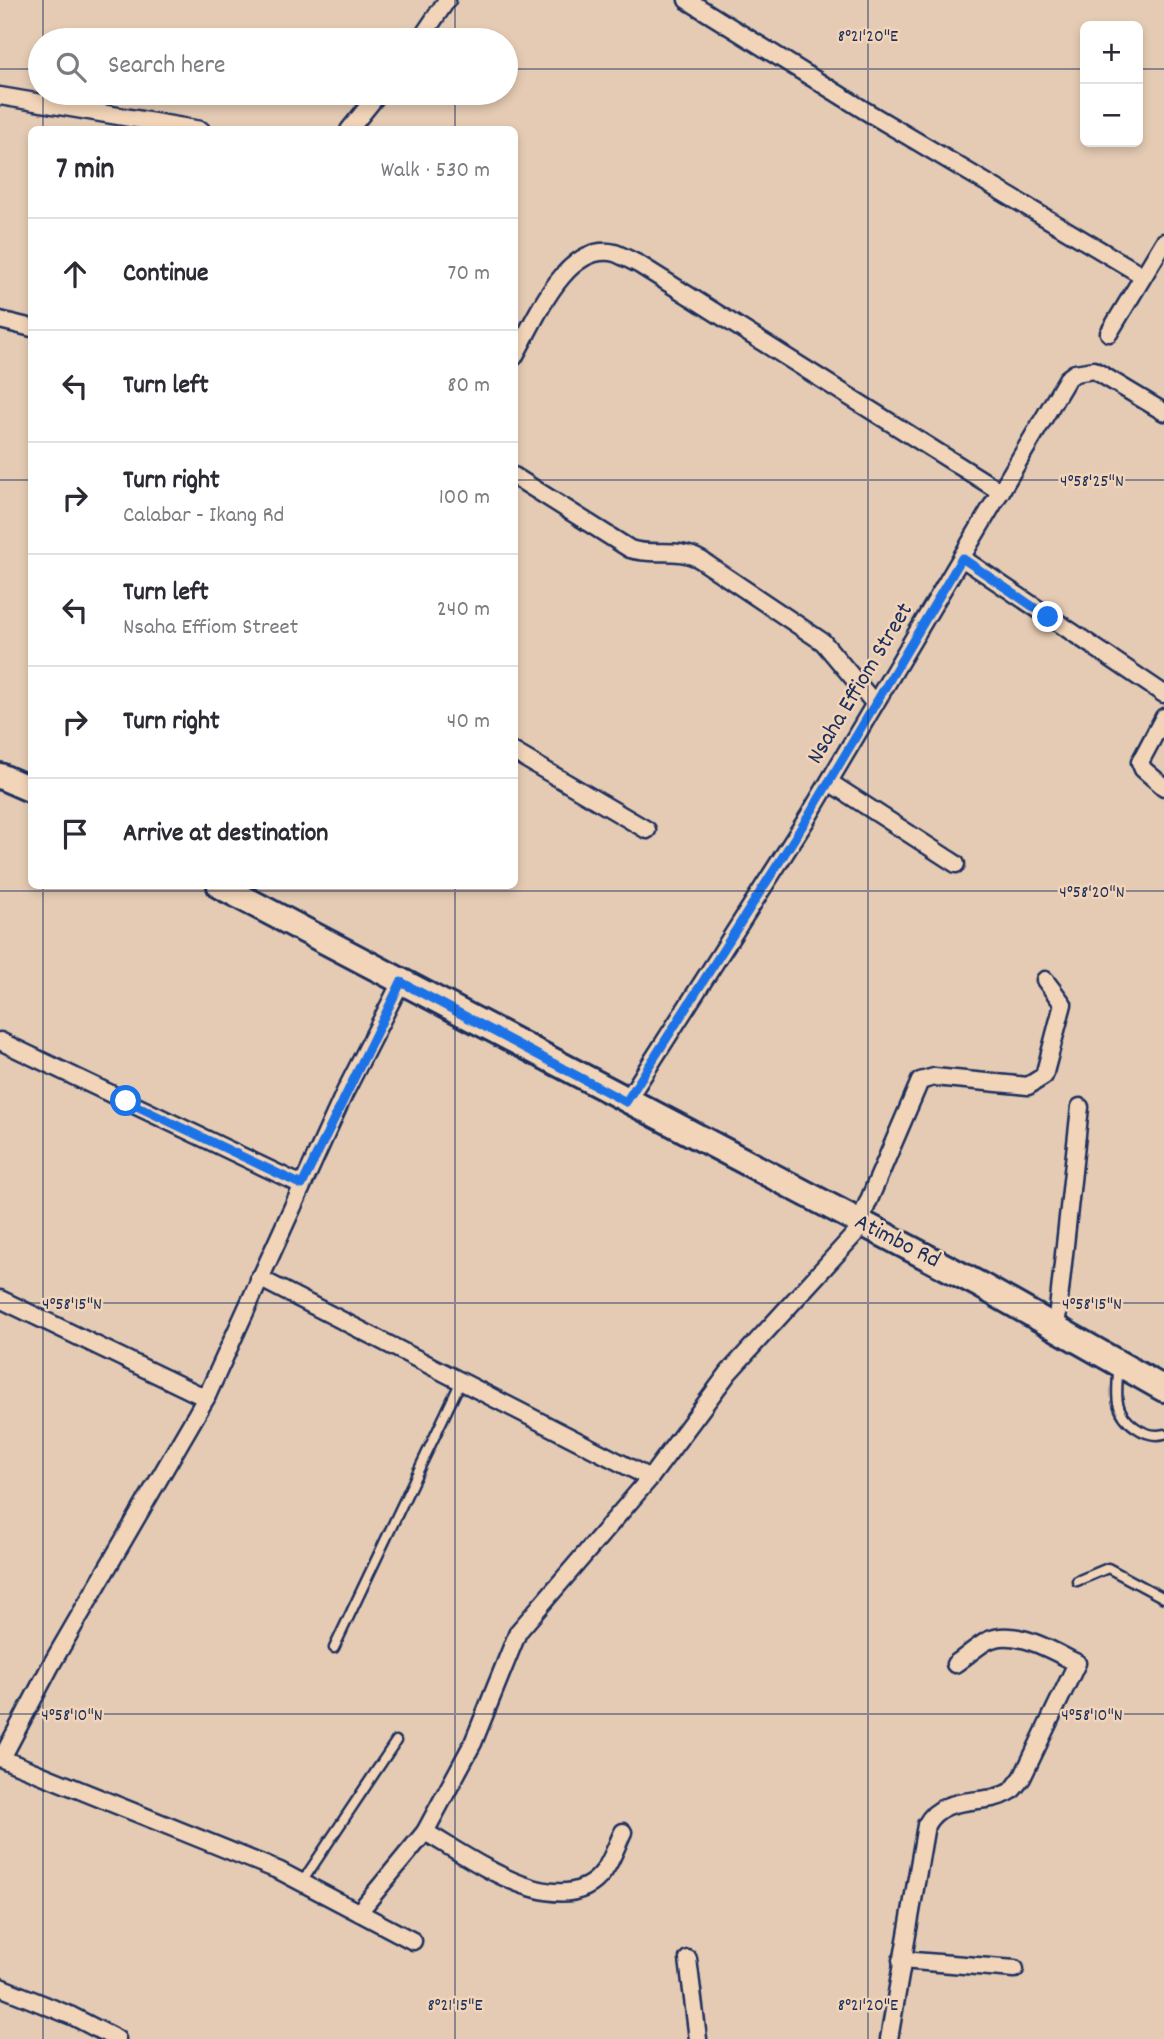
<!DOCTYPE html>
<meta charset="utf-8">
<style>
body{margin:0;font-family:Dekko,sans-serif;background:#f2f2f3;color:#2b2b33}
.controls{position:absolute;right:21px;top:21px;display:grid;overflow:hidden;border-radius:10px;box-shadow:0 4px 10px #0003}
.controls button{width:63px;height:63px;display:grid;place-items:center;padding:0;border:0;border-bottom:2px solid #e1e1e2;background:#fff;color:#2b2b33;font:35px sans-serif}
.stop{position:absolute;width:21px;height:21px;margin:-16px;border:5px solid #1a73e8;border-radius:50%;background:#fff}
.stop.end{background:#1a73e8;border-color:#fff;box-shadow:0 2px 7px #0008}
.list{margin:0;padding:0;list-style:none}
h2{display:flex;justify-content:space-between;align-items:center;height:91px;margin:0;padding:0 28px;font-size:30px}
h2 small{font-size:23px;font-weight:400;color:#7c7c81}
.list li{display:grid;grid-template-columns:46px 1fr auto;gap:21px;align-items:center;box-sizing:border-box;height:112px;padding:0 28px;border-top:2px solid #e1e1e2}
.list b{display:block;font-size:26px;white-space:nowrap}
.list p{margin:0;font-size:23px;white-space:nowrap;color:#7c7c81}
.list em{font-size:23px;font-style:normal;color:#7c7c81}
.icon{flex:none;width:38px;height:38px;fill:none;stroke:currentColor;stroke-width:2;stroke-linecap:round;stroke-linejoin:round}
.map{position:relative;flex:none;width:1164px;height:2039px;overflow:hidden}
.search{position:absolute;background:#fff;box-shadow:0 4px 10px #0003;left:28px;top:28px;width:490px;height:77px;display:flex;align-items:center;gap:18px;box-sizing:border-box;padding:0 24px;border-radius:38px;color:#7c7c81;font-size:26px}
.panel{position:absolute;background:#fff;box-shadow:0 4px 10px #0003;left:28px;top:126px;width:490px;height:763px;border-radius:10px}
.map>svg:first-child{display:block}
</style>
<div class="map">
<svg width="1164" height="2039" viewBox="0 0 1164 2039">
<rect width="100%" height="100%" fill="#e5cbb3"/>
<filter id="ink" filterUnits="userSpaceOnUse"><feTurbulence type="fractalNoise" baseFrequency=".0143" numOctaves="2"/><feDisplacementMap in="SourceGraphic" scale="14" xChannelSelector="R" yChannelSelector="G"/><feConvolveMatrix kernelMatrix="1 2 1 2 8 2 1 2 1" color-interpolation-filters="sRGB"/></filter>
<g filter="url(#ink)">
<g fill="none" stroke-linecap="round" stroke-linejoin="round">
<defs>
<g id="lane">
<path d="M1118,1370C1118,1380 1116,1393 1118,1403C1122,1422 1146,1439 1164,1434"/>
<polyline points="1077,1581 1108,1568 1164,1598"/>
<polyline points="334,1648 461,1381"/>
<polyline points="302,1882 396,1741"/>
</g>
<g id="street">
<polyline points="687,0 864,110 1142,275"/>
<polyline points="420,40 447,0"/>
<polyline points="0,96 201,130"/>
<polyline points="349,130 379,93"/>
<polyline points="0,320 32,328"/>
<polyline points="1109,333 1164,242"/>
<path d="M514,357C534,323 565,241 615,253C623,256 632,261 640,265L1001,492"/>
<path d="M514,476L630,549C654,557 677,546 701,560L823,642L875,704"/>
<polyline points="962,558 1164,694"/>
<polyline points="1164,717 1140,762 1143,769 1164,787"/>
<polyline points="514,752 647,830"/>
<polyline points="829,782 956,864"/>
<polyline points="0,1041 302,1185"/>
<polyline points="626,1102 808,817 1067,379 1075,373 1094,370 1164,412"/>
<polyline points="859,1223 920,1081 934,1077 1028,1086 1044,1076 1063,1004 1045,980"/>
<polyline points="259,1278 650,1478"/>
<polyline points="0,1299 206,1398"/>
<polyline points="1056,1328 1080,1107"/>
<polyline points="0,1758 280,1871 413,1941"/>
<polyline points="2,1758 51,1665 206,1398 345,1092 401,982"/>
<path d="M425,1832C468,1856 563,1928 604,1871C612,1860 617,1844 623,1832"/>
<polyline points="359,1912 425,1832 473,1743 518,1632 650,1478 729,1372 863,1225"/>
<polyline points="688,1959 698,2039"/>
<polyline points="901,1960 1015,1969"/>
<polyline points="0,1987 72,2016 117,2039"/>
<path d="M889,2039L926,1825C944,1792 986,1807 1011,1791C1015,1788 1019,1781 1022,1778L1077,1663C1052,1651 1015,1627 987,1641C976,1647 966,1657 955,1664"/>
</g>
<g id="primary">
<polyline points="0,776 32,790"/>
<polyline points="220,886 980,1285 1164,1389"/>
</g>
</defs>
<use href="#lane" stroke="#1b2f5e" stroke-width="13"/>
<use href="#street" stroke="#1b2f5e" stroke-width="21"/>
<use href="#primary" stroke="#1b2f5e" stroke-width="30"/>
<use href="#lane" stroke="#f2d5b8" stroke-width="8"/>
<use href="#street" stroke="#f2d5b8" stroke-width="16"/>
<use href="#primary" stroke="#f2d5b8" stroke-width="24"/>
</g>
</g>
<g fill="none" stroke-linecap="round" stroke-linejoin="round" filter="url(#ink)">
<polyline stroke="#1a73e8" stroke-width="9" points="126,1101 302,1185 401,982 626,1102 808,817 962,558 1048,617"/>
</g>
<path fill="none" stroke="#1b2f5e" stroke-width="2" stroke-opacity="0.45" d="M43,0V40M455,0V40M868,0V2039M0,69H40M506,69H1085M1138,69H1164M43,93V130M455,93V130M0,480H32M514,480H1164M43,886V2039M455,886V2039M0,891H1164M0,1303H1164M0,1714H1164"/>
<g text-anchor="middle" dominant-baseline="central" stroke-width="5" stroke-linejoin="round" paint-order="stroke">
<g font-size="24" fill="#1b2f5e" stroke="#f2d5b8">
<text transform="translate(861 684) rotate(-59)">Nsaha Effiom Street</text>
<text transform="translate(897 1242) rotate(27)">Atimbo Rd</text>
</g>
</g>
<g font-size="18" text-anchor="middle" fill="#1b2f5e" stroke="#f2d5b8" stroke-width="5" stroke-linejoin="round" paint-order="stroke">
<text x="868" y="41">8°21'20"E</text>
<text x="1092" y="486">4°58'25"N</text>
<text x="1092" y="897">4°58'20"N</text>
<text x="72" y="1309">4°58'15"N</text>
<text x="1092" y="1309">4°58'15"N</text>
<text x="72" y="1720">4°58'10"N</text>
<text x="1092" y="1720">4°58'10"N</text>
<text x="455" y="2010">8°21'15"E</text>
<text x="868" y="2010">8°21'20"E</text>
</g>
</svg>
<div class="controls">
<button>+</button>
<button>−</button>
</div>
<div class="stop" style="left:126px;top:1101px"></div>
<div class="stop end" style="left:1048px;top:617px"></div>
<div class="search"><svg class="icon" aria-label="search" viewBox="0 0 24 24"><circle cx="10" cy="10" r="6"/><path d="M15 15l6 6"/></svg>Search here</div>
<section class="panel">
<h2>7 min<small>Walk · 530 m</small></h2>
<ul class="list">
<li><svg class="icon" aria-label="ahead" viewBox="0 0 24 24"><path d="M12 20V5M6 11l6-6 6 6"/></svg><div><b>Continue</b></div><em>70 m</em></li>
<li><svg class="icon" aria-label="left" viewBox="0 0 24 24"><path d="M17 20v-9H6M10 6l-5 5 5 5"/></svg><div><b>Turn left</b></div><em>80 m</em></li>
<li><svg class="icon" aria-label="right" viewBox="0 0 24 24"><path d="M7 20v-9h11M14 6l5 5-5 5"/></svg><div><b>Turn right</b><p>Calabar - Ikang Rd</p></div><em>100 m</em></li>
<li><svg class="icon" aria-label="left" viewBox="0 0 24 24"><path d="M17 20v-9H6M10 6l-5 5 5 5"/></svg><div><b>Turn left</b><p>Nsaha Effiom Street</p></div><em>240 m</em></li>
<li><svg class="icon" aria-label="right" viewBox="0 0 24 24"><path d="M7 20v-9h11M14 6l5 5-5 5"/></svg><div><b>Turn right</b></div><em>40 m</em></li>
<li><svg class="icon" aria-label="arrive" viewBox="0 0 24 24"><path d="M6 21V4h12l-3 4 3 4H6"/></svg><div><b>Arrive at destination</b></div></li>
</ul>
</section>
</div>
